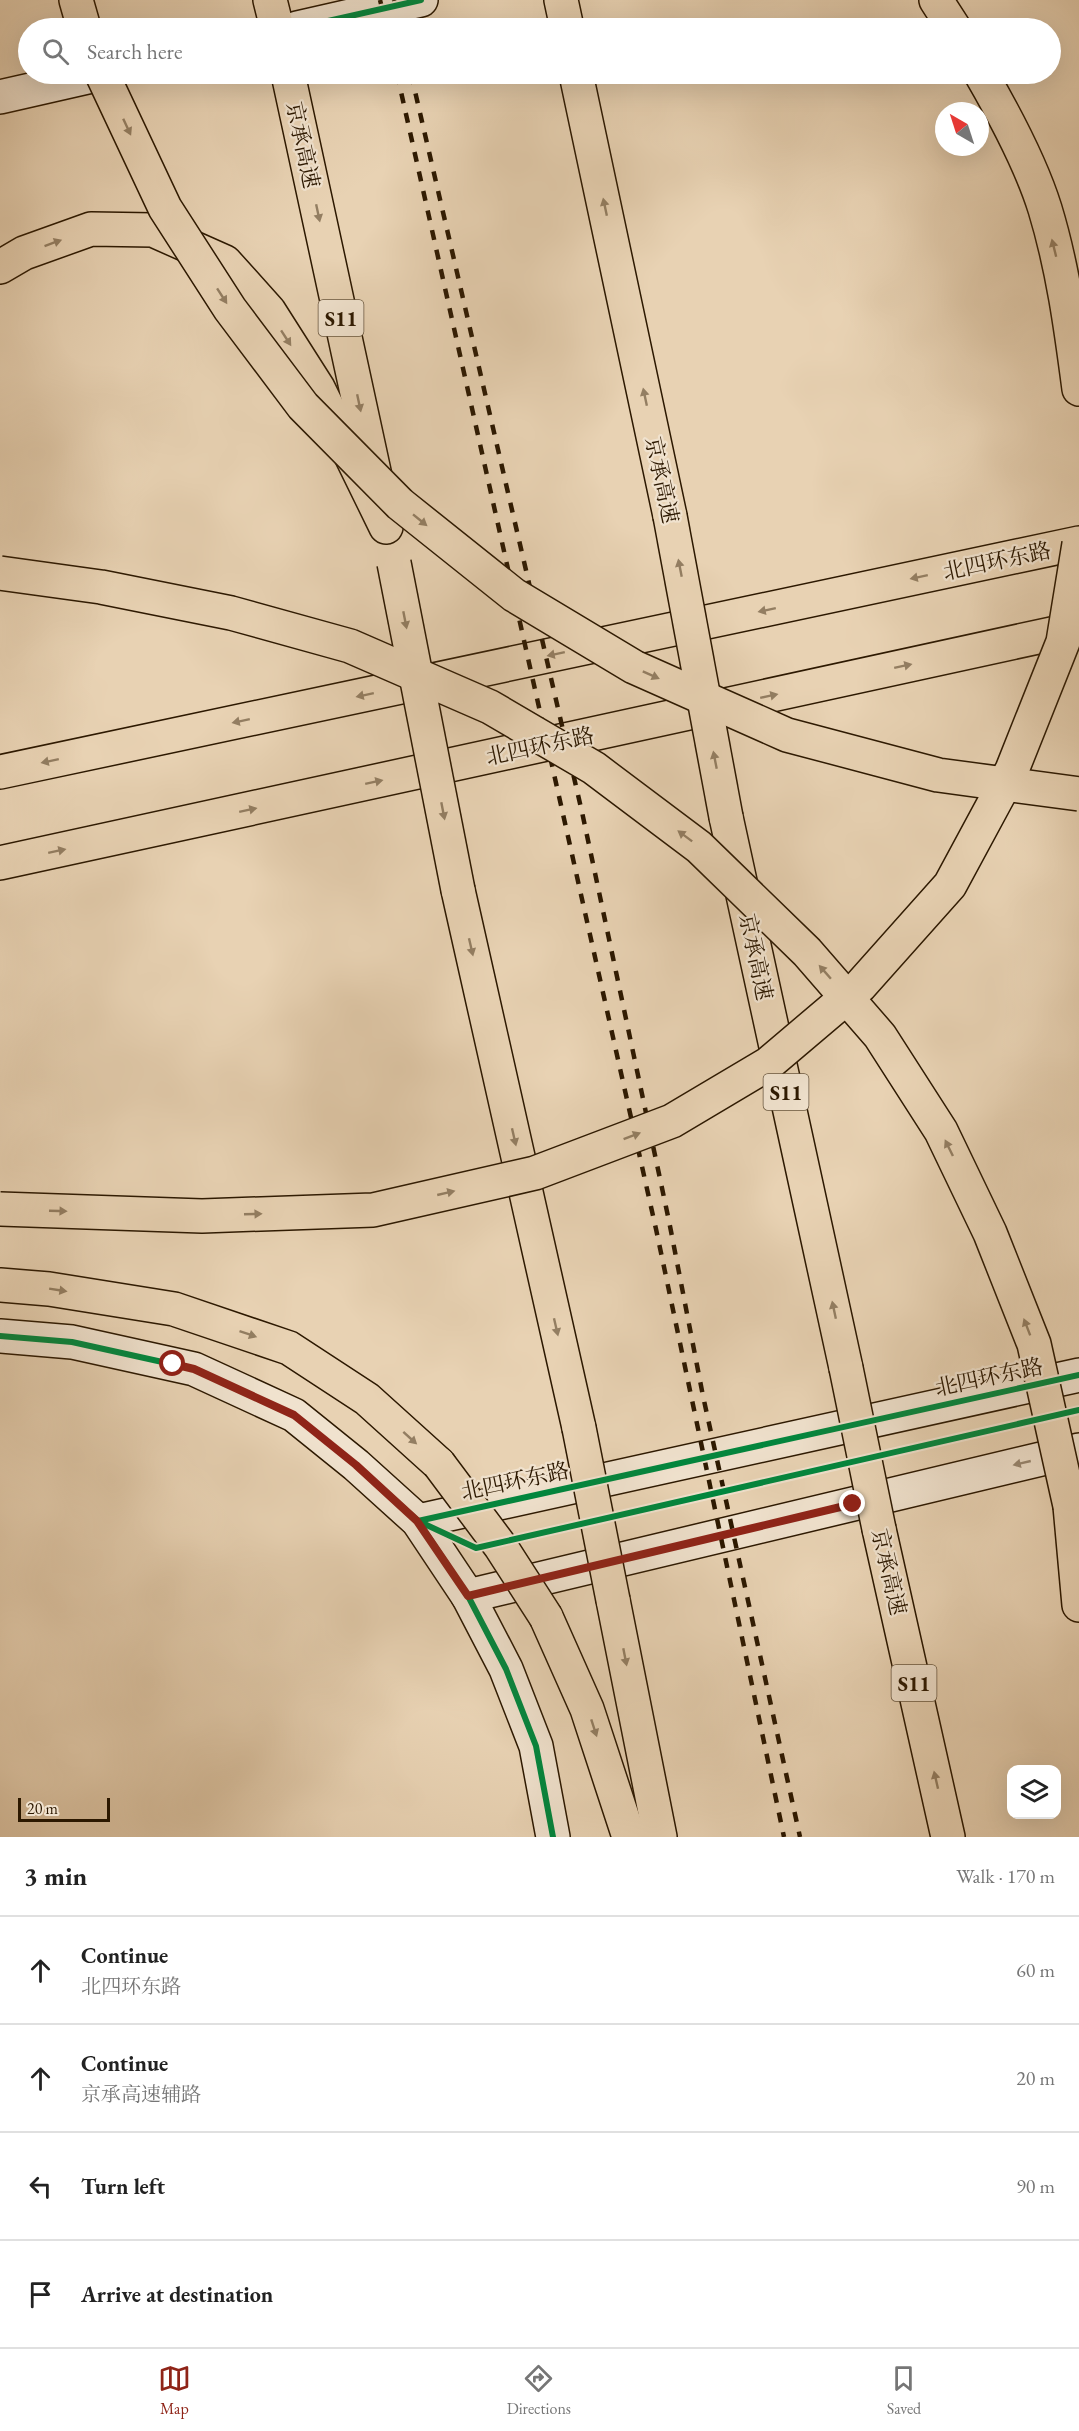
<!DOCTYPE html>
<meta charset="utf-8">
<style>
body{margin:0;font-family:"EB Garamond","Noto Serif SC",serif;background:#f2f2f2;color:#222}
.controls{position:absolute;right:18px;bottom:18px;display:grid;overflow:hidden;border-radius:12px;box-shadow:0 6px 24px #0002}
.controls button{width:54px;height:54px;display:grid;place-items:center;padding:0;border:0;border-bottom:2px solid #e0e0e0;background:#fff;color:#222;font:30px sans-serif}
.compass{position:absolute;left:935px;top:102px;width:54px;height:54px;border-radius:50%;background:#fff;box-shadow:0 6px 24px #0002;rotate:321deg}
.scale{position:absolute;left:18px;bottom:15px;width:92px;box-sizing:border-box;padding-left:6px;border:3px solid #2c1800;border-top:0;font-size:16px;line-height:21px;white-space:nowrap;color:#2c1800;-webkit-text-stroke:4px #f0e2ce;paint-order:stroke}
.stop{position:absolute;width:18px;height:18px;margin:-14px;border:4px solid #8f2418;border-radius:50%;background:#fff}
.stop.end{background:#8f2418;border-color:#fff;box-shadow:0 2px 6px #0008}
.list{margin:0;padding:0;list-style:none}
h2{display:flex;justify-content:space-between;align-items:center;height:78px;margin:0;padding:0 24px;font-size:26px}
h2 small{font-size:20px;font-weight:400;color:#767676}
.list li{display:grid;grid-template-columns:39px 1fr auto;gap:18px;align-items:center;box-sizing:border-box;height:108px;padding:0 24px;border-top:2px solid #e0e0e0}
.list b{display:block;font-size:22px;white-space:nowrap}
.list p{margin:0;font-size:20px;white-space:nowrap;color:#767676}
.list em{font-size:20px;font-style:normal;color:#767676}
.icon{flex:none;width:33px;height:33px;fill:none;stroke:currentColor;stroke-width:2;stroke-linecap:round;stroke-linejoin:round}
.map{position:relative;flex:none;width:1079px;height:1837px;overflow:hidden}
.search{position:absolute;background:#fff;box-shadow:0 6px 24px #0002;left:18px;right:18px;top:18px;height:66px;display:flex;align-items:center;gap:15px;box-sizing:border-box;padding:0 21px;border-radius:33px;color:#767676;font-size:22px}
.sheet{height:510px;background:#fff}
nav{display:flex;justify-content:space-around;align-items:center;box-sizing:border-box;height:84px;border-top:2px solid #e0e0e0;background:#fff;font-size:16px;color:#767676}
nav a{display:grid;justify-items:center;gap:3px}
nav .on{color:#8f2418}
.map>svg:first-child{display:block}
</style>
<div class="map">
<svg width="1079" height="1837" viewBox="0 0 1079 1837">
<rect width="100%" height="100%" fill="#e8d2b3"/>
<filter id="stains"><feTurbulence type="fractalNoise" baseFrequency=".00333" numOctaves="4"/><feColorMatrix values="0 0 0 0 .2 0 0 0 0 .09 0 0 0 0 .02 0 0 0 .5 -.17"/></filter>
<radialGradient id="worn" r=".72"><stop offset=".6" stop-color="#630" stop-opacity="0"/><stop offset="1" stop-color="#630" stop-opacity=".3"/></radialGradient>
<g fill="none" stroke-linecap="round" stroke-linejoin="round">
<defs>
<g id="secondary">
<polyline points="297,28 421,0"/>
<polyline points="0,97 101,74"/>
<polyline points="0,1336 72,1342 194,1369 294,1415 356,1465 418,1521 468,1596 506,1669 536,1746 553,1837"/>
<polyline points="418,1521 1079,1375"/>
<polyline points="468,1596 1079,1450"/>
</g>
<g id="highway">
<polyline points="76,0 84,28"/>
<polyline points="270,0 277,28"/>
<polyline points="561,0 567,28"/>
<polyline points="936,0 954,28"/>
<polyline points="288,74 375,476"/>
<polyline points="576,74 670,516"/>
<path d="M981,74C1003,112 1032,167 1045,209C1063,268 1071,328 1079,389"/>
<polyline points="0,267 24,253 91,229 153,230 225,262 269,311 318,388 386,527"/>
<polyline points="0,772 1079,543"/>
<polyline points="726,817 846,1368"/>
<polyline points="0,863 1079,628"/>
<polyline points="458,890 579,1428"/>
<polyline points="0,1285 49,1289 174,1309 289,1348 367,1399 439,1464"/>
<polyline points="1070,1506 1079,1605"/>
<polyline points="879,1529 948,1837"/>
<polyline points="613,1600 660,1837"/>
<polyline points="546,1617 587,1709 629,1837"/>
</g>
</defs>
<use href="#secondary" stroke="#2c1800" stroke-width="36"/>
<use href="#highway" stroke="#2c1800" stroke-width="36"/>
<use href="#secondary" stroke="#f0e2ce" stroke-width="33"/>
<use href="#highway" stroke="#e8d2b3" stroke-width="33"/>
<g stroke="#2c1800" stroke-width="4.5" stroke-dasharray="10 10" stroke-linecap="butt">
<polyline points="380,0 387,28"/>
<polyline points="394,0 401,28"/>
<polyline points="397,74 656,1229 784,1837"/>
<polyline points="411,74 582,812 669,1221 703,1396 800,1837"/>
</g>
<defs>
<g id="highway-bridge">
<polyline points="102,74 165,208 230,309 303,406 400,504 514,595 634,667 787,735 938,775 1079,794"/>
<polyline points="670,516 726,817"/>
<polyline points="394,563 458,890"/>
<polyline points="0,573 101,587 231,613 350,646 490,707 594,768 699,847 807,952 880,1036 941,1131 990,1233 1034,1344 1070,1506"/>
<polyline points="0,1209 202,1216 373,1210 535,1173 672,1121 768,1064 860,986 950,885 1012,770 1063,642 1079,544"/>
<polyline points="846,1368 879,1529"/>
<polyline points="579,1428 613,1600"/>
<polyline points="439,1464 501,1547 546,1617"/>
</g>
</defs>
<use href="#highway-bridge" stroke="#2c1800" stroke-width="36" stroke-linecap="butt"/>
<use href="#highway-bridge" stroke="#e8d2b3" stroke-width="33"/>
<defs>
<g id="cycleway">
<polyline points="297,28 421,0"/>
<polyline points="0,1336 72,1342 194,1369 294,1415 356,1465 418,1521 468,1596 506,1669 536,1746 553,1837"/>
<polyline points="418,1521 476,1548 1079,1410"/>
<polyline points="418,1521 1079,1375"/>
</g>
</defs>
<use href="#cycleway" stroke="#f0e2ce" stroke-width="10"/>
<use href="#cycleway" stroke="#00873e" stroke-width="6"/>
</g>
<defs><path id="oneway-solid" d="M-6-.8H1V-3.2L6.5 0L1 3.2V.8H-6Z" transform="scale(1.5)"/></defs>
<g fill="#937e62">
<use href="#oneway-solid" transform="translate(127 127) rotate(65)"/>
<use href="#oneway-solid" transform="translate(605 207) rotate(-102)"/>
<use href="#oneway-solid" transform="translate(318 213) rotate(78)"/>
<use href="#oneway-solid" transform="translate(53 243) rotate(-20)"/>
<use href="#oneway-solid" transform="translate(1054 248) rotate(-104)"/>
<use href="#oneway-solid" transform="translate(222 296) rotate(57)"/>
<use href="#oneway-solid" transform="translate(286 338) rotate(57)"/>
<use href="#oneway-solid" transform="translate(645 397) rotate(-102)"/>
<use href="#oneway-solid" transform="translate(359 403) rotate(78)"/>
<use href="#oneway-solid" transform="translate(420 520) rotate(39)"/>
<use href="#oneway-solid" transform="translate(680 568) rotate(-101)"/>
<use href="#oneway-solid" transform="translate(919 577) rotate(168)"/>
<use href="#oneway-solid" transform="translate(767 610) rotate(168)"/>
<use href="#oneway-solid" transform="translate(405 620) rotate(79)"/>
<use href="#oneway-solid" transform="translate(556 654) rotate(168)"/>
<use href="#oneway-solid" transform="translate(903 666) rotate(-12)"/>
<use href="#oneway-solid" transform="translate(651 675) rotate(24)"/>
<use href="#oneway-solid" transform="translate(365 695) rotate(168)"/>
<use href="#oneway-solid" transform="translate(769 696) rotate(-12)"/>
<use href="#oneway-solid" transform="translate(241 721) rotate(168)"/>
<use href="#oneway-solid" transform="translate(715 760) rotate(-101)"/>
<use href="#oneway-solid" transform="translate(50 761) rotate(168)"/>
<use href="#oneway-solid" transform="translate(374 782) rotate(-12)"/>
<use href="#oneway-solid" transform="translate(248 810) rotate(-12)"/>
<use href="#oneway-solid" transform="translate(443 811) rotate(79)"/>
<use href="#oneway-solid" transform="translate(685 836) rotate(-143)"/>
<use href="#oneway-solid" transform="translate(57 851) rotate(-12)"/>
<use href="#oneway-solid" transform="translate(471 947) rotate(77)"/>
<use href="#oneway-solid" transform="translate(825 972) rotate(-131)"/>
<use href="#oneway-solid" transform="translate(632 1136) rotate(-21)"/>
<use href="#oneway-solid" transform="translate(514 1137) rotate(77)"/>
<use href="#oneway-solid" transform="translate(949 1148) rotate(-116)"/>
<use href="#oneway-solid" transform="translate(446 1193) rotate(-13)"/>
<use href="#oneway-solid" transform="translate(58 1211) rotate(2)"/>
<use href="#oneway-solid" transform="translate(253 1214) rotate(-2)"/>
<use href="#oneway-solid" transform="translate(58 1290) rotate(9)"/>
<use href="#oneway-solid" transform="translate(834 1310) rotate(-102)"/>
<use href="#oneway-solid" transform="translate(556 1327) rotate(77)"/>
<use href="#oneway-solid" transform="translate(1027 1327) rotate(-111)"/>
<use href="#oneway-solid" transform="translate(248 1334) rotate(19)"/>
<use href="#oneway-solid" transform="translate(410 1438) rotate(42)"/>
<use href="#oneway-solid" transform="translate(625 1657) rotate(79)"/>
<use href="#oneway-solid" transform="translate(594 1728) rotate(72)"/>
<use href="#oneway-solid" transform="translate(936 1780) rotate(-103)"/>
</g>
<use fill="#988771" href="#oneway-solid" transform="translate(1022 1463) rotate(167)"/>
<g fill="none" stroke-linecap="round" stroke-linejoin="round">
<polyline stroke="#8f2418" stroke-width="8" points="173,1364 194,1369 294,1415 356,1465 417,1521 468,1596 853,1504"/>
</g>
<g text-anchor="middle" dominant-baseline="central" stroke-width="4.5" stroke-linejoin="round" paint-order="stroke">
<g fill="#f0e2ce" stroke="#67553e" stroke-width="1.5">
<rect x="318.5" y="300" width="45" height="36" rx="4.5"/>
<rect x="763.5" y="1074" width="45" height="36" rx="4.5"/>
<rect x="891.5" y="1665" width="45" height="36" rx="4.5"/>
</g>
<g font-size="21" font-weight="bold" fill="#2c1800">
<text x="341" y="318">S11</text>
<text x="786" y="1092">S11</text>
<text x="914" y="1683">S11</text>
</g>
<g font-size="22" fill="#2c1800" stroke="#f0e2ce">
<text transform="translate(303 145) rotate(78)">京承高速</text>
<text transform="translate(662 480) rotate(78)">京承高速</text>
<text transform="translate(997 561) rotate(-12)">北四环东路</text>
<text transform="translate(540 746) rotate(-12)">北四环东路</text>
<text transform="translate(756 957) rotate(78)">京承高速</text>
<text transform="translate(989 1377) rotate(-12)">北四环东路</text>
<text transform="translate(515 1481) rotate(-12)">北四环东路</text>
<text transform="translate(889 1572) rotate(77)">京承高速</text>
</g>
</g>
<rect width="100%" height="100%" filter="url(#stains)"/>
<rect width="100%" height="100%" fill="url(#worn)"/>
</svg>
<div class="controls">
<button><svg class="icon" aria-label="layers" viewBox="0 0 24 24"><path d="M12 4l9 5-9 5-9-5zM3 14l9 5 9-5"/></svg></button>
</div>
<svg class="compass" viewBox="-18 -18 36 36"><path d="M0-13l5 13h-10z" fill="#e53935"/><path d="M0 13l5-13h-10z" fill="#767676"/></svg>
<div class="scale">20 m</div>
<div class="stop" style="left:173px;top:1364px"></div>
<div class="stop end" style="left:853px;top:1504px"></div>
<div class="search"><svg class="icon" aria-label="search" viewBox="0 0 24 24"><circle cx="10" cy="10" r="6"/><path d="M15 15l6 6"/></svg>Search here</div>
</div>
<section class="sheet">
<h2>3 min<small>Walk · 170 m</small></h2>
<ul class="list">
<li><svg class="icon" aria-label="ahead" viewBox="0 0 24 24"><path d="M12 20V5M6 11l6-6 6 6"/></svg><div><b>Continue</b><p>北四环东路</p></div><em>60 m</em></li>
<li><svg class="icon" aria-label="ahead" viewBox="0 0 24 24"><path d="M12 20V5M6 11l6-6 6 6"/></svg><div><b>Continue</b><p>京承高速辅路</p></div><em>20 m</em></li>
<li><svg class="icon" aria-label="left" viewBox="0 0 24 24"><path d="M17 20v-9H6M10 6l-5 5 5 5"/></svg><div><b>Turn left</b></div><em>90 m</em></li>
<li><svg class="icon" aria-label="arrive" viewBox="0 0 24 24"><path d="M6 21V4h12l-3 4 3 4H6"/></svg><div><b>Arrive at destination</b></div></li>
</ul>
</section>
<nav>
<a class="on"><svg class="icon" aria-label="map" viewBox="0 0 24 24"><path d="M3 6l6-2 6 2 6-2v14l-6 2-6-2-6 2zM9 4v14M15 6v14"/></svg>Map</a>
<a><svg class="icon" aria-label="directions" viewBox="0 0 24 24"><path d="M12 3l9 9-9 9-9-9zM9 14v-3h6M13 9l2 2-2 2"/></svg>Directions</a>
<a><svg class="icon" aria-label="saved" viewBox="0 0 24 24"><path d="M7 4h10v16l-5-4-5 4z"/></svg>Saved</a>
</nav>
